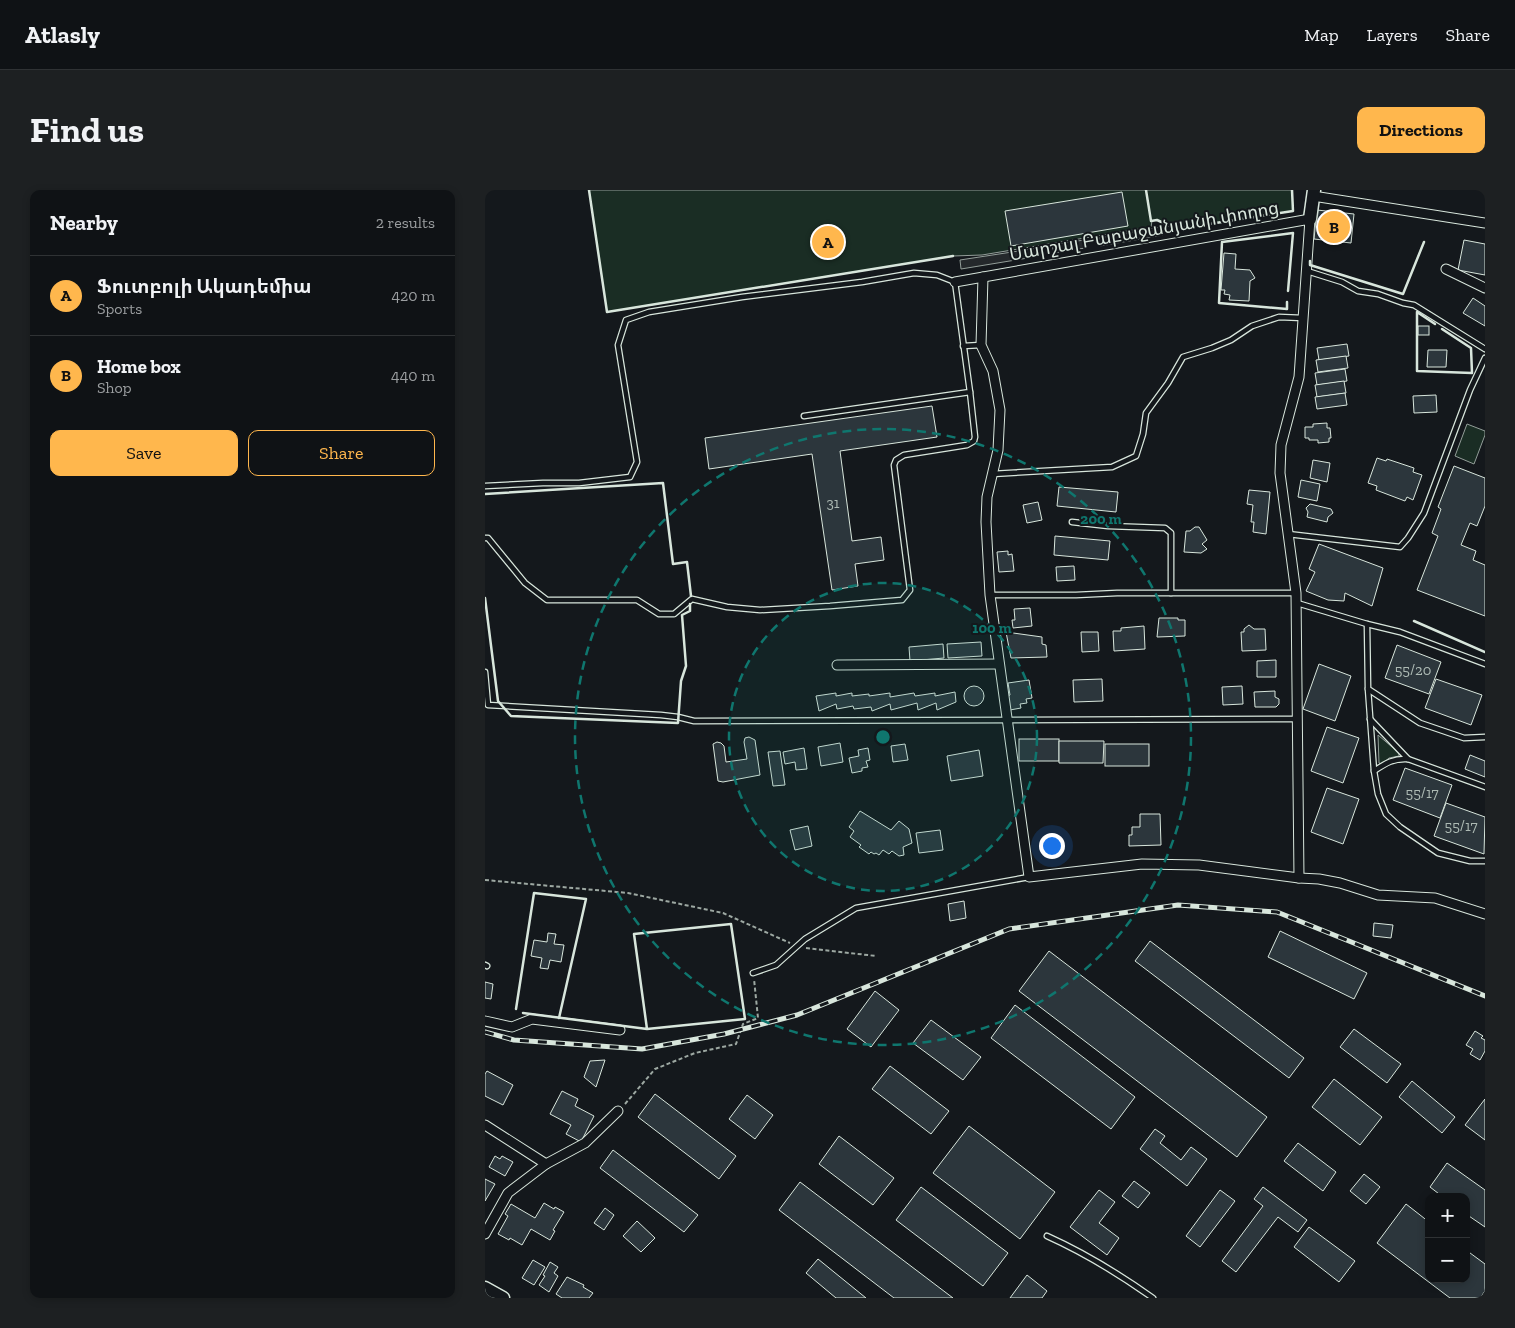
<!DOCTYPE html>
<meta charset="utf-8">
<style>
body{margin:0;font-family:"Zilla Slab","Noto Sans Armenian",serif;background:#1d2022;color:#f1f3f6}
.controls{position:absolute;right:15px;bottom:15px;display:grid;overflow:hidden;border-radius:10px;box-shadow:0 2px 8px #0003}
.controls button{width:45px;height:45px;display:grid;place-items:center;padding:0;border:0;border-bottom:1px solid #2f3234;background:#0f1215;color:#f1f3f6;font:25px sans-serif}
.you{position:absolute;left:566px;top:655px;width:18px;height:18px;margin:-12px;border:4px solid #fff;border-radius:50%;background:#1a73e8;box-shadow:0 0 0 8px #1a73e833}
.badge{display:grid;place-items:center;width:32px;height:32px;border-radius:50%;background:#ffb74d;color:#111;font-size:16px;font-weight:700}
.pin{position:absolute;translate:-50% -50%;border:2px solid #fff;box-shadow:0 1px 5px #0006}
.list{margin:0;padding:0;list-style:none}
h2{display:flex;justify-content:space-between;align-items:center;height:65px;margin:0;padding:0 20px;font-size:21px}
h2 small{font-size:16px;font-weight:400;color:#9b9ea0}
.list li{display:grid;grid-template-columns:32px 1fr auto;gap:15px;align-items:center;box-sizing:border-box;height:80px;padding:0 20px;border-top:1px solid #2f3234}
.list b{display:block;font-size:19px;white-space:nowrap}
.list p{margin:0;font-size:16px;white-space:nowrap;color:#9b9ea0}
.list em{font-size:16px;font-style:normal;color:#9b9ea0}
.actions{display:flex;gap:10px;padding:15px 20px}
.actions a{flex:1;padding:11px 0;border:1px solid #ffb74d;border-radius:10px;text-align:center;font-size:18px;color:#ffb74d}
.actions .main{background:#ffb74d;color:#111}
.map{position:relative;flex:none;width:1000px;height:1108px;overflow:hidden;border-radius:10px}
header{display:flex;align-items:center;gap:30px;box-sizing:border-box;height:70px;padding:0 25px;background:#0f1215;border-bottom:1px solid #2f3234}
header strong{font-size:24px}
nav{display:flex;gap:28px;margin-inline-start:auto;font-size:18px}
.intro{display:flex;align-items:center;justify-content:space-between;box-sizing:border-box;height:120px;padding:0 30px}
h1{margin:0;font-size:35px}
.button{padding:12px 22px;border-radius:10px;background:#ffb74d;color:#111;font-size:18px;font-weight:700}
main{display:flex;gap:30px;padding:0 30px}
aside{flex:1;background:#0f1215;border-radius:10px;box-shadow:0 2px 8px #0003}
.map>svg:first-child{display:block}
</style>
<header>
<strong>Atlasly</strong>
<nav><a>Map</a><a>Layers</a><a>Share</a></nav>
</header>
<div class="intro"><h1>Find us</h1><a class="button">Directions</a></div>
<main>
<aside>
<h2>Nearby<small>2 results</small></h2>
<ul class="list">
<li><span class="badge">A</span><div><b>Ֆուտբոլի Ակադեմիա</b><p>Sports</p></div><em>420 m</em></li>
<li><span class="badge">B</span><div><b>Home box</b><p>Shop</p></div><em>440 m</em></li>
</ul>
<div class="actions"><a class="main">Save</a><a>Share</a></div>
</aside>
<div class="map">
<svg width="1000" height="1108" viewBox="0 0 1000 1108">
<rect width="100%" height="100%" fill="#14181c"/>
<g fill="#1a2d24" stroke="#939e99">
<polygon points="104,0 807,0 808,21 692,39 672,30 667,31 666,37 497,65 468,66 122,122"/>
<polygon points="982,234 1000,241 1000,245 989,274 970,266"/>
<polygon points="893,545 914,563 914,566 904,568 897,574 894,573"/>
</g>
<g fill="#24282b" stroke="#939e99">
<polygon points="676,37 678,45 615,56 614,48"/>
<polygon points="599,50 600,58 569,63 567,55"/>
<polygon points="553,58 555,66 476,79 475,70"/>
</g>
<g fill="#2c363c" stroke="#d8e6dc">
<polygon points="637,2 643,36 526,56 520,21"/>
<polygon points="832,20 869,24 866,53 829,49"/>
<polygon points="979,50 1000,54 1000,85 973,80"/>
<polygon points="739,63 751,64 750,79 765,80 770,88 765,91 764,111 744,110 745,105 739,104 740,100 736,100"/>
<polygon points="988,108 1000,116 1000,136 978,123"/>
<rect x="933" y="136" width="11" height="9"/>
<polygon points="862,154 864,166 834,170 832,158"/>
<polygon points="943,160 962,160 961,177 942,177"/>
<polygon points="861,166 863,178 833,182 831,170"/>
<polygon points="860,179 862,191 832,195 830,183"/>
<polygon points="859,191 861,203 832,207 830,195"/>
<polygon points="860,203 862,215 832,219 830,207"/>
<polygon points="951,205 952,222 929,223 928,206"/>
<polygon points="447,216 452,247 355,261 367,351 396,347 399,370 370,374 373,396 347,400 327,264 224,279 220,248"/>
<polygon points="842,233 842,238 845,238 846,248 844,248 844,252 833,253 833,250 824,250 824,248 820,248 820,237 828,237 828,234"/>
<polygon points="892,268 901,271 902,269 929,278 928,282 937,285 928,310 922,307 920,311 891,300 892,296 883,293"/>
<polygon points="828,270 845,273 842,292 825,288"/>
<polygon points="969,276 1000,288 1000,316 992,336 985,333 976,355 991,361 988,370 1000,375 1000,426 932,400 953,346 947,343 956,319 953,317"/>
<polygon points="816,290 835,294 832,311 813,307"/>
<polygon points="574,297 633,302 631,322 572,316"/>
<polygon points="764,300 785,302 781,344 768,342 769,332 766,332 768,315 762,314"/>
<polygon points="553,312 557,330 542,333 538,315"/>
<polygon points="825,314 846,319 848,323 843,327 842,332 822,327 823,322 821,318"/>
<polygon points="710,337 714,337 722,350 717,354 722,359 716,363 699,362 701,341 705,341"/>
<polygon points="570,346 625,351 623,370 569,365"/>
<polygon points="834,354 898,378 887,416 860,403 859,411 843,410 821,401 830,382 824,379"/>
<polygon points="523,361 523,365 527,364 529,381 514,382 512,362"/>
<polygon points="589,376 590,390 572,391 571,377"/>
<polygon points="545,418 547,436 528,438 527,430 530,430 529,419"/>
<polygon points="674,428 693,428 693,430 700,430 700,446 672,447"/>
<polygon points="764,435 769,439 780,439 781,460 757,461 756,442 759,442 759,439"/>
<polygon points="659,436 660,459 629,461 628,441 636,441 636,438"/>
<polygon points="521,442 557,447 557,454 561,455 562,467 526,468"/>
<polygon points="596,442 613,442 614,461 597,462"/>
<polygon points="496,452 497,466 463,468 462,454"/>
<polygon points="458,454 459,468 425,471 424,457"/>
<polygon points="912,455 956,472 944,504 900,488"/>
<polygon points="791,470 791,487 772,487 772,471"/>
<polygon points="834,474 866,486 850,531 818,519"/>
<polygon points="617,489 618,511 589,512 588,490"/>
<polygon points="951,489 997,505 986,535 940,518"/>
<polygon points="544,490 547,508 541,509 542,513 535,514 536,518 525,520 523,506 525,505 523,493"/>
<circle cx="489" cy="506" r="10"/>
<polygon points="757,496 758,514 738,515 737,497"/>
<polygon points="790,501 790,507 794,509 794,514 791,517 770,517 769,502"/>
<polygon points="470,502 471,512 452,520 451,513 433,520 432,513 406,520 405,514 387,521 386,517 369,519 368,516 352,519 351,514 334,521 331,506 351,503 351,506 367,503 367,506 384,504 384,506 405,503 405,507 429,503 430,506 450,503 450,506"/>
<polygon points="842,537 874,548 858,593 826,581"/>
<polygon points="264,547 270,550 275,585 238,592 233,591 228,554 232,552 236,553 239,556 241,572 262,569 259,552 260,548"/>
<rect x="534" y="549" width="40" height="22"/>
<polygon points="574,551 619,551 618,573 574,573"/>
<polygon points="355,553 358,572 336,576 333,557"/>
<polygon points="420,554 423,570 408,572 406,556"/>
<rect x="620" y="554" width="44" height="22"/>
<polygon points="319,558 322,579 311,580 310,572 300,574 298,562"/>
<polygon points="383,558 385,570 381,571 383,577 377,578 377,581 367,583 364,568 374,566 373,560"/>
<polygon points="494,560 498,586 466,591 462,566"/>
<polygon points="295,561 300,595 288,596 283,562"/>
<polygon points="985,565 1000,571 1000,587 980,579"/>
<polygon points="920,578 967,595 955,628 908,610"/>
<polygon points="842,598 874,609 858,654 826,642"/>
<polygon points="961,613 1000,627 999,664 949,646"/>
<polygon points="375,621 406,640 414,631 424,639 427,653 418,657 419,665 414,666 407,661 404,664 398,660 394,665 391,663 389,664 386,662 384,664 374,657 376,655 365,647 369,641 364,637"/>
<polygon points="655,624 675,624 676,655 644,656 644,645 647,645 647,637 655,637"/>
<polygon points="323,636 327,656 310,660 305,640"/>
<polygon points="455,640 458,660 434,663 431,643"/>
<polygon points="479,711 481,728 465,731 463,714"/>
<polygon points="889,733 908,735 906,748 888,746"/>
<polygon points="795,741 882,783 869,809 783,767"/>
<polygon points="63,743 71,744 69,754 79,755 76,772 65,770 63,779 55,778 57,768 46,766 49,750 62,752"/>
<polygon points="665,751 819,868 804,888 650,771"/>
<polygon points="564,761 782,927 752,967 534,801"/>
<polygon points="0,792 8,794 6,809 0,808"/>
<polygon points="390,801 414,820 386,857 362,839"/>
<polygon points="530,815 650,907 626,939 506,848"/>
<polygon points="446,830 496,867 478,890 428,853"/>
<polygon points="869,839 916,874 902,893 855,857"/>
<polygon points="990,841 998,846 996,848 1000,850 1000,861 995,870 985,864 988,859 981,855"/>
<polygon points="120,870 111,897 99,887 105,871"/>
<polygon points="405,876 464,921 446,944 387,899"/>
<polygon points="2,881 28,895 18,915 0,906 0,884"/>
<polygon points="849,889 897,927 875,955 827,917"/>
<polygon points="927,891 970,927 957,943 914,907"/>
<polygon points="77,901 93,909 90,916 109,926 96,952 81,944 86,935 65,924"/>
<polygon points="170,904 251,966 234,989 153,927"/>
<polygon points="262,905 288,925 270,949 244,929"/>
<polygon points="1000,909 1000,950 980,935"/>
<polygon points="484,936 570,1002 535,1049 448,983"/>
<polygon points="670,939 680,946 675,953 696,970 706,957 722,969 702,996 655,959"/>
<polygon points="354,946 409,988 388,1015 334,974"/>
<polygon points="813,953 851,982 838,1001 799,971"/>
<polygon points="128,960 213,1025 199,1042 115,978"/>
<polygon points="10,966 15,969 17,966 28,972 20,986 4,977"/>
<polygon points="962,973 1000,1000 1000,1037 981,1024 981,1007 958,1007 945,997"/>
<polygon points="879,984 895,997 881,1014 865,1001"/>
<polygon points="0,989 10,994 0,1011"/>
<polygon points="649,991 665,1003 653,1018 637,1006"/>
<polygon points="315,992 468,1108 409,1108 294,1020"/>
<polygon points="436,997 523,1063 498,1096 411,1030"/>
<polygon points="778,997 822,1030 813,1042 793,1027 751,1082 737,1071 778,1016 769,1009"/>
<polygon points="614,1000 630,1012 614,1033 634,1048 622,1065 585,1037"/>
<polygon points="735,1000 750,1011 715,1057 701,1046"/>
<polygon points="59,1013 69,1019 70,1017 79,1022 68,1040 70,1041 65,1050 46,1039 37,1055 25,1048 24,1050 13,1044 23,1026 20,1024 26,1014 50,1028"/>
<polygon points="921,1014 944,1032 944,1089 981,1089 981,1060 1000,1074 1000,1101 995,1108 965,1108 892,1053"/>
<polygon points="120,1018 129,1025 119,1040 109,1033"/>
<polygon points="152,1031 170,1048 156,1062 138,1046"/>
<polygon points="824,1037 870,1071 854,1092 809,1057"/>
<polygon points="333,1069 381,1108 351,1108 321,1083"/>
<polygon points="48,1070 60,1077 49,1095 37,1088"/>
<polygon points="65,1072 73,1077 69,1083 73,1086 64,1102 54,1095 60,1086 58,1085"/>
<polygon points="542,1085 562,1101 557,1108 525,1108"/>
<polygon points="82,1087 99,1095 98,1097 108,1103 104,1108 77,1108 71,1104"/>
</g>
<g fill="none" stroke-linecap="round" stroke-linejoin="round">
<defs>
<g id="lane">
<polyline points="822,81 857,92 873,101 893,104 918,113 929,115 1000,159"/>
<polyline points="478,156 496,155"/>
<polyline points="507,284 627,277 651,266 658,244 661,223 683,193 698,167 727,158 746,150 767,136 794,127 818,128"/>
<polyline points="0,296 58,293 94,293 145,287 152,272 133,155 141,130 164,122 257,107 377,92 429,83 452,85 470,92 485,202 319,226"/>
<polyline points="587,332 623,336 680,338 686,343 686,403"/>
<polyline points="803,344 915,357 923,348 939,323 985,200 1000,168"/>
<polyline points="0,348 3,348 40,393 62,410 152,410 174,424 189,424 207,409 242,417 275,420 345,416 417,410 425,400 409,275 411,270 419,265 482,255 489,251 490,247 485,202"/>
<polyline points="505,405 591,405 632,403 811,403"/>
<polyline points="812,413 882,434 915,442 1000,474"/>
<polyline points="882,434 883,499 935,533 979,548 1000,547"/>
<polyline points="0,482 3,515 176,525 193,527 209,531 812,529"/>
<path d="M883,499L889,581C901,573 909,568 923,569L1000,597"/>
<polyline points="885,529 923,569"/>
<polyline points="889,581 893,604 901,624 915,637 953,663 985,671 1000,671"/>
<polyline points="0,775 2,776"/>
<polyline points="268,783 291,775 320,749 371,718 544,687"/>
<path d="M562,1046C600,1063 634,1084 668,1108"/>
</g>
<g id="street">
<polyline points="828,6 1000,33"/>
<polyline points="961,79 1000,98"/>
<polyline points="498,87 496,155 508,181 515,220 513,260 502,307 501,332 505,405 544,687 657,674 714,675 814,688 834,689 855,693 893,705 950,708 1000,724"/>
<polyline points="470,92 825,29 814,187 796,255 795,283 811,403 814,688"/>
<polyline points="352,475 514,474"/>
<polyline points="0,831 27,837 47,829 135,840"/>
<polyline points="0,935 61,974"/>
<polyline points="0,1044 23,1003 61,974 100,953 133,921"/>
</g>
<g id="secondary">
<polyline points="825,29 829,0"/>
<polyline points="0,1098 18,1108"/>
</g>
</defs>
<use href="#lane" stroke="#d8e6dc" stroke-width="7"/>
<use href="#street" stroke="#d8e6dc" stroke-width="11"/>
<use href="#secondary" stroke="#d8e6dc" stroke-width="15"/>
<g stroke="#9da8a2" stroke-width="2" stroke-dasharray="4 2.5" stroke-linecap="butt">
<polyline points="0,690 143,703 238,723 305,753"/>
<polyline points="321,758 391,766"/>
<polyline points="140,914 170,879 210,863 251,854 258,834 273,828 269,789"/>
</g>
<use href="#lane" stroke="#14181c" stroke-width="4.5"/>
<use href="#street" stroke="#14181c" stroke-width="9"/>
<use href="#secondary" stroke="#14181c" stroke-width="12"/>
<defs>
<polyline id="rail" points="0,842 29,850 157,859 239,844 312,825 524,739 693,715 792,722 1000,806"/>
</defs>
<use href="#rail" stroke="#d8e6dc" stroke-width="5"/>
<use href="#rail" stroke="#14181c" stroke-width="3" stroke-dasharray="9" stroke-linecap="butt"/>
<g stroke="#d8e6dc" stroke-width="2.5">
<polyline points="104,0 122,122 468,66"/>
<polyline points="661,0 666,31 672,30 692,39 808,21 807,0"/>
<polyline points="825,71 825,75 918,104 939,52"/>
<polyline points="802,112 802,119 734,113 737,52 808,43 803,101"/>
<polyline points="950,134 932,122 932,181 987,183 986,158 957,139"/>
<polyline points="0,304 178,293 188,374 202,372 206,406"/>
<polyline points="0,408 13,511 26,526 193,533 196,491 201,476 197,425 205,421 205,414"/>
<polyline points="929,431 1000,462"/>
<polyline points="31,819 49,703 101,709 74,828"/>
<polyline points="38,823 162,839 149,744 246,734 260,829 162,839"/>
</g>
</g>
<circle cx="398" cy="547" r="154" fill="#0f766e" fill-opacity=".12"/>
<g fill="none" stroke="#0f766e" stroke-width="2.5" stroke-dasharray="9 6">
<circle cx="398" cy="547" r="154"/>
<circle cx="398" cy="547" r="308"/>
</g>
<g text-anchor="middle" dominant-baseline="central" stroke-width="4" stroke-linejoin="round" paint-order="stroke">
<g font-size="15" fill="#adbab4">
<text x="348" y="313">31</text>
<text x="928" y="480">55/20</text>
<text x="937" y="603">55/17</text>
<text x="976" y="636">55/17</text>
</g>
<g font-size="18" fill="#d8e6dc" stroke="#14181c">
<text transform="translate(659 41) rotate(-10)">Մարշալ Բաբաջանյանի փողոց</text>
</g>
</g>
<circle cx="398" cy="547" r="8" fill="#0f766e" stroke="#14181c" stroke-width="2.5"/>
<g font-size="15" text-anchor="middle" font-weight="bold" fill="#0f766e" stroke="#14181c" stroke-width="4" stroke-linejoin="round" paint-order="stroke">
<text x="616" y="334">200 m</text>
<text x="507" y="443">100 m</text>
</g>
</svg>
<div class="controls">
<button>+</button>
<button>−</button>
</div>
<div class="you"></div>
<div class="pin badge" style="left:343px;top:52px">A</div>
<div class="pin badge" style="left:849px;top:37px">B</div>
</div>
</main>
